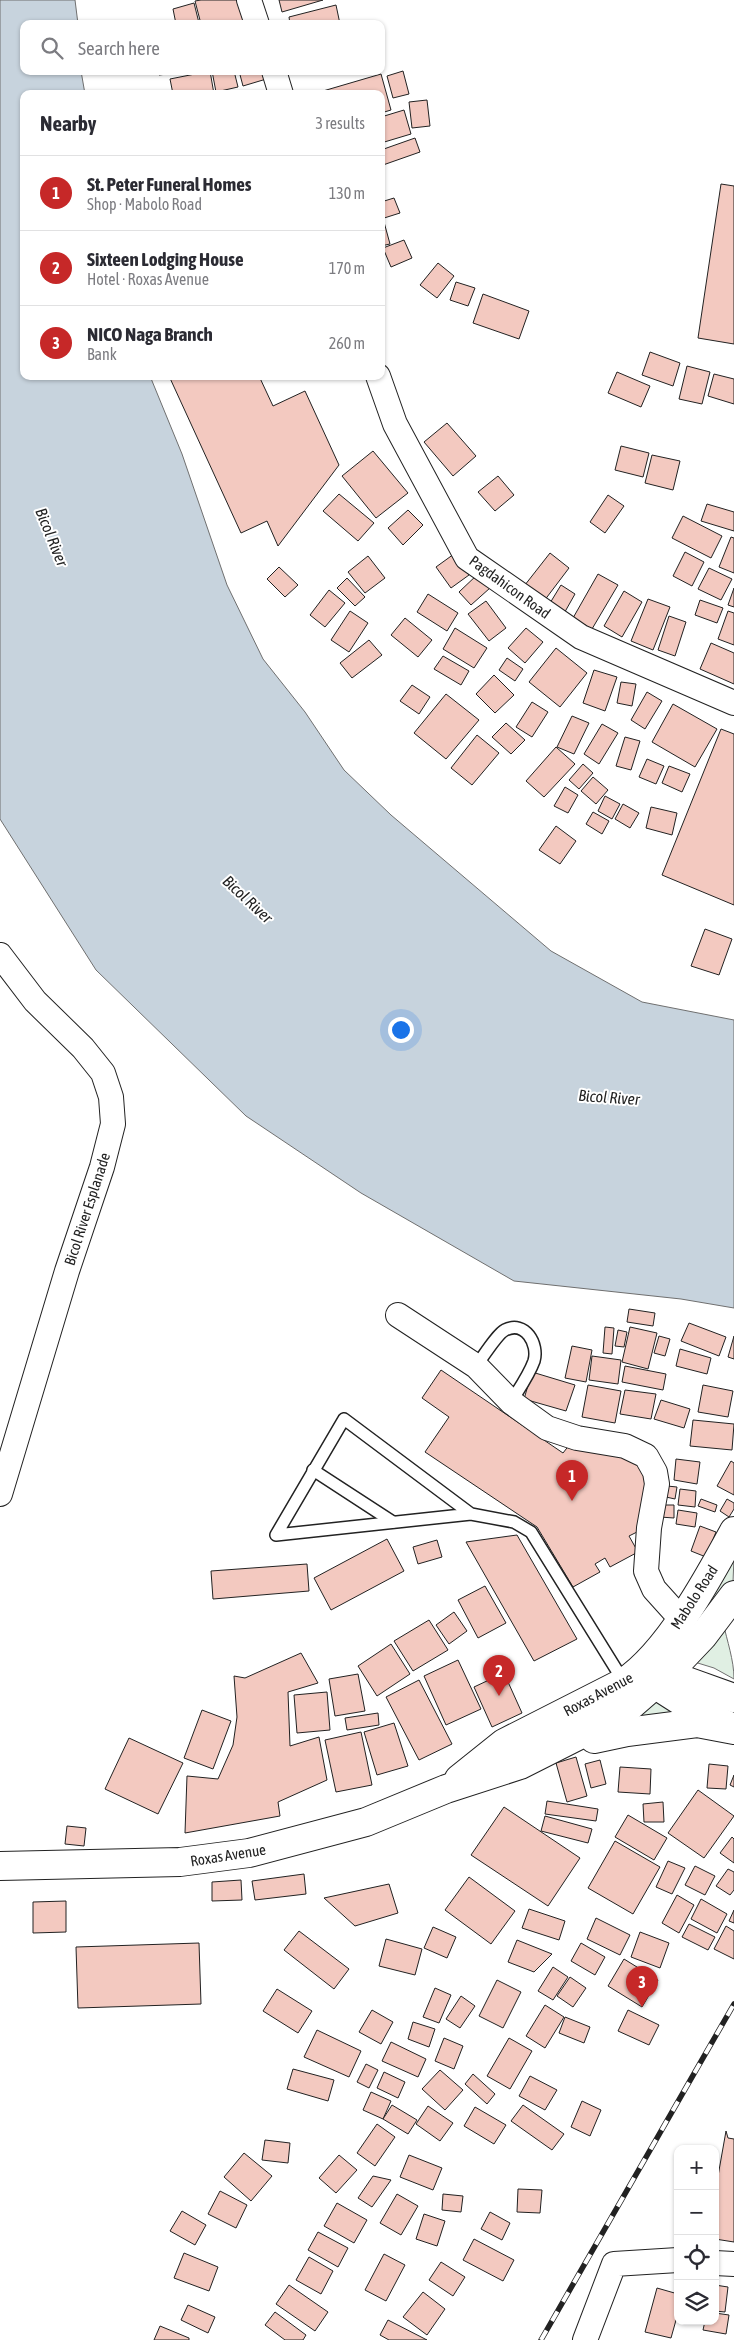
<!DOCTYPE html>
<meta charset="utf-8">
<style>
body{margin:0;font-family:"Asap Condensed",sans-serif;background:#f2f2f3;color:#2b2b33}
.controls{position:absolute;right:15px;bottom:15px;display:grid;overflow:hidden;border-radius:10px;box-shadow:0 1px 4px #0004}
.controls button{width:45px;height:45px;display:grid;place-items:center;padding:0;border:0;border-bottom:1px solid #e1e1e2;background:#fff;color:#2b2b33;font:25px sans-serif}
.you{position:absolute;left:400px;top:1029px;width:18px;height:18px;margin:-12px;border:4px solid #fff;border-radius:50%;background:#1a73e8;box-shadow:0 0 0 8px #1a73e833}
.badge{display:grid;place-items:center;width:32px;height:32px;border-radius:50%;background:#c62828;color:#fff;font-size:16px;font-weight:700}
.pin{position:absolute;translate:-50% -41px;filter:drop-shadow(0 1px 2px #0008)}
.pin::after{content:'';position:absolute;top:26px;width:18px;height:15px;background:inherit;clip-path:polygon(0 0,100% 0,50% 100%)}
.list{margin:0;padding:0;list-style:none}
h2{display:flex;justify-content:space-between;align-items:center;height:65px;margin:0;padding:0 20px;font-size:21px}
h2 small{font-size:16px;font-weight:400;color:#7c7c81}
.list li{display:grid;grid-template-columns:32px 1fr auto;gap:15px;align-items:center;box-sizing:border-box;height:75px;padding:0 20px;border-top:1px solid #e1e1e2}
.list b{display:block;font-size:19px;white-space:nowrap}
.list p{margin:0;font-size:16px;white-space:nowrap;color:#7c7c81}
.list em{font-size:16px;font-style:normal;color:#7c7c81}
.icon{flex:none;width:28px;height:28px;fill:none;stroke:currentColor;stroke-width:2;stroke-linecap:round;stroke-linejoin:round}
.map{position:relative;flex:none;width:734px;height:2340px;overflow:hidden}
.search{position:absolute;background:#fff;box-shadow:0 1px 4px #0004;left:20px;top:20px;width:365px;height:55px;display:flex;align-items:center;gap:12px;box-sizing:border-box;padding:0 18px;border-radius:10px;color:#7c7c81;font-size:19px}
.panel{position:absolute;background:#fff;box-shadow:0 1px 4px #0004;left:20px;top:90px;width:365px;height:290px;border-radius:10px}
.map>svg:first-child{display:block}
</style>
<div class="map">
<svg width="734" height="2340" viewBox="0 0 734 2340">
<rect width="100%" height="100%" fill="#fff"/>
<g fill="#e0efe3" stroke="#6f6f6f">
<polygon points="734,1557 733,1582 696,1629 689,1626"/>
<path d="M723,1622C727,1641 734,1660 734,1679L714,1668L688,1660Z"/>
<polygon points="660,1693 681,1714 629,1719"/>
</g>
<polygon fill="#c7d3dd" stroke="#6f6f6f" points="0,0 75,0 78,24 24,24 24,71 81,71 85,94 24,94 24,376 150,376 182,454 227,585 263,659 305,712 344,770 391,815 551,951 642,1002 734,1020 734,1308 681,1299 514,1281 361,1193 246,1116 96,970 0,819"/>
<g fill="#f3c9c0" stroke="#222">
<polygon points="201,0 245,0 250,20 235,24 201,24 195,1"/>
<polygon points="279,0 323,0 282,12"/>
<polygon points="194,3 199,23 176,24 173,9"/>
<polygon points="336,5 340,24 290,24 289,17"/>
<polygon points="159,71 183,71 183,72 159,75"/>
<polygon points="210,71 214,94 173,94 170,79"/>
<polygon points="212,71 234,71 238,87 216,92"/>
<polygon points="239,71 272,71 273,77 243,86"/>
<polygon points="403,71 409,94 393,98 387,76"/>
<polygon points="381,74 391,110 381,113 381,94 324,94 323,91"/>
<polygon points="427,100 430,126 412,128 409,102"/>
<polygon points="404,110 411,134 381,143 381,117"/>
<polygon points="415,138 420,152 383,165 381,150"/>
<polygon points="721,184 734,186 734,344 698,338"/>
<polygon points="394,198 400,213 381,219 381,202"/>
<polygon points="384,222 390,244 381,246 381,223"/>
<polygon points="404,240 412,258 391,267 383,248"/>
<polygon points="438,263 454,276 437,298 420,285"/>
<polygon points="456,282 475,288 468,306 450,300"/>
<polygon points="483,294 529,311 519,339 473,323"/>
<polygon points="650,352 680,363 673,386 642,375"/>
<polygon points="687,366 710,372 702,404 679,399"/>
<polygon points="617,372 650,386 641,407 608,393"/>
<polygon points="714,374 734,379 734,404 708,396"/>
<polygon points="169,376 259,376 273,406 305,391 339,465 278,546 267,521 241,533"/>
<polygon points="447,423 476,456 453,476 424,442"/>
<polygon points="621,446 649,453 643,477 615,470"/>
<polygon points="373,451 408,493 376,518 342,476"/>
<polygon points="652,455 680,461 673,490 645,483"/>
<polygon points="498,476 514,495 495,511 478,492"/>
<polygon points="339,494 374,523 358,541 323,511"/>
<polygon points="608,495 624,506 605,533 590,522"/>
<polygon points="707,504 734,512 734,531 701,521"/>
<polygon points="408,510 423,525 403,545 388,528"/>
<polygon points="683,516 722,536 711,558 672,538"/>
<polygon points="731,537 734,538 734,573 719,567"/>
<polygon points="685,552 704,562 692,586 673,576"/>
<polygon points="550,553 569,568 541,605 521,590"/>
<polygon points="454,554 469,575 451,588 436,567"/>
<polygon points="368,556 385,578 365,593 348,572"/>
<polygon points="279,567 298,585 285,597 267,579"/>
<polygon points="709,568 732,579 721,600 698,589"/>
<polygon points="478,574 490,588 471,605 459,592"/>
<polygon points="598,574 618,585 592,629 573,618"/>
<polygon points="347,578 365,597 355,606 337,588"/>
<polygon points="561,585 575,594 562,617 547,608"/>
<polygon points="734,588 734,607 728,605"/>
<polygon points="329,590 345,603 325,627 310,615"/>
<polygon points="624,591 642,602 622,637 604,626"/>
<polygon points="428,594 458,613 447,631 417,612"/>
<polygon points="648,599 670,607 653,650 631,641"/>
<polygon points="700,600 723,608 717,623 695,615"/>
<polygon points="486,601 506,628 489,641 468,614"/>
<polygon points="350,611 368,623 349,652 331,640"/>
<polygon points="728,611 734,613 734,645 718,639"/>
<polygon points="669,616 686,622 675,656 658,650"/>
<polygon points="405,618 432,640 418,657 391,635"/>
<polygon points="455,628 487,648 474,668 443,649"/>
<polygon points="526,628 543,642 525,663 508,648"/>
<polygon points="369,640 382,655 352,678 340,663"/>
<polygon points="711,643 734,653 734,684 700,669"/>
<polygon points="556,648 587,673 560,707 529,682"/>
<polygon points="443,656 469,671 461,685 434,669"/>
<polygon points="507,658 523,669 515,681 499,670"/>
<polygon points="594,670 617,677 605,711 583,703"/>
<polygon points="494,675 514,695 495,713 476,694"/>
<polygon points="621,682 636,684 632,706 617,703"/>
<polygon points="412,685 430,697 419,714 400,701"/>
<polygon points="647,692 662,701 645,729 631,720"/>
<polygon points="446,694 479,720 446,759 414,733"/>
<polygon points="532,702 548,712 532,737 516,727"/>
<polygon points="673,704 717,729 695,767 652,742"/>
<polygon points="572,716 589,723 574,754 557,747"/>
<polygon points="506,723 525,740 511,754 492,737"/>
<polygon points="602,724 618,733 599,764 584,754"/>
<polygon points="721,729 734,734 734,905 662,875"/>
<polygon points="477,735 499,753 472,785 451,768"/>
<polygon points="625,737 640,741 631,770 616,766"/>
<polygon points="556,747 575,764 544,797 526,781"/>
<polygon points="647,759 664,766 656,784 639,777"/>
<polygon points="583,764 593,773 579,789 569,780"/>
<polygon points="669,766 690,774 682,792 662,783"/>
<polygon points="593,777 608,790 596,804 581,791"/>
<polygon points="565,787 578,795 568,813 554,806"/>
<polygon points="605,796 620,804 612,819 598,811"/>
<polygon points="623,804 639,813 630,828 615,819"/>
<polygon points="651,807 677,813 672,835 646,828"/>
<polygon points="593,812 609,821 602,834 586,824"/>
<polygon points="556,826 576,841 560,864 539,850"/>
<polygon points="705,929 732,939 719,975 691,966"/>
<polygon points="629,1309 655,1313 653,1326 627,1322"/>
<polygon points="689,1323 726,1337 719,1356 681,1341"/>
<polygon points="605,1327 614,1328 612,1354 603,1353"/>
<polygon points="630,1327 657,1333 648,1369 622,1362"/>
<polygon points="618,1330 627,1332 624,1347 615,1346"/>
<polygon points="659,1336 670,1339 665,1356 654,1353"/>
<polygon points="734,1336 734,1359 728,1357"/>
<polygon points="572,1346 592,1350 586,1382 565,1378"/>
<polygon points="680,1349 711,1358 707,1374 676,1366"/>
<polygon points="592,1356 621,1360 618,1384 589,1380"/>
<polygon points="625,1366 666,1374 663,1390 622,1382"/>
<polygon points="441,1370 563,1453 570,1444 638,1459 650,1476 639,1531 629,1536 638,1552 610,1567 605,1558 595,1564 600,1572 573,1587 537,1527 425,1452 449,1417 422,1398"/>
<polygon points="532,1372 575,1385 566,1411 524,1399"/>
<polygon points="588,1385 621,1391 615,1423 582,1417"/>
<polygon points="703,1385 733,1391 728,1417 698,1412"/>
<polygon points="625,1390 656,1394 651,1419 620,1414"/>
<polygon points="661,1400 690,1409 684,1428 654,1419"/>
<polygon points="693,1420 734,1424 732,1450 690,1446"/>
<polygon points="676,1459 700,1462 697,1484 674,1480"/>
<polygon points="731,1461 734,1463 734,1495 717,1486"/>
<polygon points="667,1486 677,1487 675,1499 666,1497"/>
<polygon points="680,1489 696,1491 695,1507 678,1505"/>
<polygon points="701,1499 717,1505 715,1512 698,1506"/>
<polygon points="727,1499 734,1503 734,1509 729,1517 720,1511"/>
<polygon points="660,1505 674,1505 674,1518 660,1517"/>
<polygon points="678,1510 697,1513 695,1527 676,1524"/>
<polygon points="700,1526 716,1532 706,1557 691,1551"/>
<polygon points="517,1535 577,1639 534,1661 466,1542"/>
<polygon points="387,1539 404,1571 331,1610 314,1578"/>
<polygon points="437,1540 442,1557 418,1564 413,1547"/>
<polygon points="307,1564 309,1591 213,1599 211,1571"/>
<polygon points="485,1586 506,1623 478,1638 458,1600"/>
<polygon points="454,1612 467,1631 449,1644 436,1625"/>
<polygon points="429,1620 448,1650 413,1671 394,1641"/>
<polygon points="391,1644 410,1674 377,1696 358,1666"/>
<polygon points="301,1653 318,1683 288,1692 290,1746 319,1737 327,1780 278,1802 280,1816 185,1833 187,1776 218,1779 233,1745 237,1717 234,1676 245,1678"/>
<polygon points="458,1660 481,1709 446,1725 424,1676"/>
<polygon points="504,1673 522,1713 492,1727 474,1687"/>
<polygon points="358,1674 365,1711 335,1716 329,1679"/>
<polygon points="419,1680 452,1744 419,1760 386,1697"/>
<polygon points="327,1692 330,1730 297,1733 294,1695"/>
<polygon points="202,1710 231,1721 213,1769 184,1758"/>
<polygon points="378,1713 379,1725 347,1730 345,1718"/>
<polygon points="394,1723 408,1766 377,1775 364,1732"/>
<polygon points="361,1732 372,1785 336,1792 325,1740"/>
<polygon points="129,1738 183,1763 158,1814 105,1789"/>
<polygon points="576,1757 587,1796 567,1802 556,1763"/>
<polygon points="600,1760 606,1784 591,1788 585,1764"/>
<polygon points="709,1764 728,1766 726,1789 707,1788"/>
<polygon points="620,1767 651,1769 650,1794 618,1792"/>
<polygon points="734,1775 734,1787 730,1785"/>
<polygon points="698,1790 734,1816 704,1858 668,1833"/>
<polygon points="547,1801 598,1809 596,1821 545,1814"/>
<polygon points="663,1802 664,1822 644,1822 643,1804"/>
<polygon points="504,1807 580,1858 548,1906 471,1855"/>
<polygon points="628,1815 667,1838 654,1860 615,1837"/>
<polygon points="545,1816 592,1829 588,1843 541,1831"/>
<polygon points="67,1826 86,1828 84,1846 65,1844"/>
<polygon points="732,1837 734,1839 734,1863 720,1853"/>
<polygon points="615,1841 660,1867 633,1914 588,1888"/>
<polygon points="668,1861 685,1868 672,1894 656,1887"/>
<polygon points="695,1866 715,1876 705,1895 685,1885"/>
<polygon points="728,1869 734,1872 734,1890 730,1895 716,1886"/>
<polygon points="304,1874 306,1894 255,1900 252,1881"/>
<polygon points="469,1877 515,1911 491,1944 445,1910"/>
<polygon points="241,1880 242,1900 212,1901 212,1882"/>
<polygon points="389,1884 398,1913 355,1926 324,1898"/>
<polygon points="677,1895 694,1905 679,1933 662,1923"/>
<polygon points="701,1899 727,1914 717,1933 691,1919"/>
<polygon points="66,1901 66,1932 33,1933 33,1902"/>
<polygon points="529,1909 565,1921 559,1940 522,1928"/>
<polygon points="734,1910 734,1923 729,1921"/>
<polygon points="596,1918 630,1935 620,1955 587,1939"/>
<polygon points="689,1924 715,1937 708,1950 682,1937"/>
<polygon points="726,1926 734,1931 734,1959 714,1949"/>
<polygon points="433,1927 456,1937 447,1958 424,1948"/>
<polygon points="299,1931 349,1969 334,1989 284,1950"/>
<polygon points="640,1932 669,1943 660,1968 631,1957"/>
<polygon points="386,1939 422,1949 415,1975 379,1966"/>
<polygon points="517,1940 552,1954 534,1972 508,1962"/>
<polygon points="199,1943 201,2004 78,2008 76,1947"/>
<polygon points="581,1943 605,1957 595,1975 571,1961"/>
<polygon points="624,1959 658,1980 642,2007 608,1986"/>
<polygon points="553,1967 568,1977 553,2000 538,1991"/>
<polygon points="570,1977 586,1988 573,2007 557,1996"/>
<polygon points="497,1980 521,1992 503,2028 479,2016"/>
<polygon points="435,1988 451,1995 439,2023 423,2017"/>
<polygon points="277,1989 312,2011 298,2033 263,2011"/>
<polygon points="461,1996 475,2006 460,2028 446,2019"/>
<polygon points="545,2005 564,2017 545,2048 526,2036"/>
<polygon points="372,2010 393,2022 381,2044 359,2032"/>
<polygon points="628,2010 659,2025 649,2045 618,2031"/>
<polygon points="565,2017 590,2027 584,2043 559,2033"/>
<polygon points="413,2022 435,2029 429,2047 408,2039"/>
<polygon points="317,2030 361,2051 349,2077 304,2057"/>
<polygon points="444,2038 463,2046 454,2069 435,2061"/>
<polygon points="509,2038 532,2051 510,2089 487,2076"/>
<polygon points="391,2042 426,2059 418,2077 382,2061"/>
<polygon points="366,2064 378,2070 369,2088 357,2082"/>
<polygon points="293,2069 334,2080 328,2101 287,2089"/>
<polygon points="440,2070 463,2090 445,2110 422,2089"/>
<polygon points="384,2072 405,2082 398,2098 377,2088"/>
<polygon points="473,2074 495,2094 487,2104 465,2084"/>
<polygon points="530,2076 557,2090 545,2110 519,2096"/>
<polygon points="371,2092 391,2101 383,2119 363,2110"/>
<polygon points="582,2101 601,2110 590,2136 571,2127"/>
<polygon points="392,2105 417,2120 408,2134 383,2119"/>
<polygon points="523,2105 564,2134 552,2150 511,2121"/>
<polygon points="428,2106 453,2123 440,2141 416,2124"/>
<polygon points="475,2107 506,2125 494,2144 464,2126"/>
<polygon points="377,2124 395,2137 375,2166 357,2153"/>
<polygon points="726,2131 728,2138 734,2139 734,2242 715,2239 715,2193"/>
<polygon points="265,2140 290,2143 288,2163 262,2160"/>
<polygon points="244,2153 272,2176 251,2201 224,2177"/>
<polygon points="339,2155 357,2170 336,2193 319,2178"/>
<polygon points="409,2155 442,2168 433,2190 400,2177"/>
<polygon points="373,2176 391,2180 372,2207 358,2198"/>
<polygon points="518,2189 542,2190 540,2213 517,2212"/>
<polygon points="220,2191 247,2205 236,2228 208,2214"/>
<polygon points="397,2194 418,2206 401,2235 380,2223"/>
<polygon points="443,2194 463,2196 461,2212 442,2210"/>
<polygon points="337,2203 367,2220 354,2243 324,2226"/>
<polygon points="182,2211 206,2225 195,2245 170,2231"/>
<polygon points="490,2212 510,2223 502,2240 481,2229"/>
<polygon points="424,2214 445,2221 437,2246 416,2239"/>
<polygon points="318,2232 348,2248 338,2267 308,2250"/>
<polygon points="474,2239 514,2260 503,2281 463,2260"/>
<polygon points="184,2253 218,2267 209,2291 174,2278"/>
<polygon points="384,2254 405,2265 386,2301 365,2290"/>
<polygon points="309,2257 333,2271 321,2294 296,2280"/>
<polygon points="441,2262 465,2277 453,2296 429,2280"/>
<polygon points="289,2285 328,2312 315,2331 276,2304"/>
<polygon points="715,2285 728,2287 725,2312 715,2311"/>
<polygon points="657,2288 678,2294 678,2313 671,2338 645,2332"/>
<polygon points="423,2292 445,2309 427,2335 403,2317"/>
<polygon points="188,2305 215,2317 208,2333 181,2320"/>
<polygon points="275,2312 306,2335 303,2340 285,2340 265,2325"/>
<polygon points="715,2313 729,2315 726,2334 703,2330 705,2321 715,2321"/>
<polygon points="388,2320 427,2340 389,2340 380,2335"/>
<polygon points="160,2326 189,2338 189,2340 154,2340"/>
</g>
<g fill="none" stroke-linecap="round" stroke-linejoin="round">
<defs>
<g id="lane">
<path d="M476,1366C483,1357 497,1334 505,1330C525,1320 539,1344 534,1361C529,1375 519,1389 511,1402"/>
<polyline points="313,1470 393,1522"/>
<polyline points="471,1514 344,1419 276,1535 471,1514 514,1522 531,1532 624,1682"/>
</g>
<g id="street">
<polyline points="249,0 257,24"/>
<polyline points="274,71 281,94"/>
<polyline points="378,376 395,424 467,558 581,637 734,703"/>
<polyline points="0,955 35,1001 83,1048 103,1073 111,1097 113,1124 102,1167 67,1271 0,1494"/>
<polyline points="398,1315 476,1366 511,1402 547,1428 577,1438 625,1446 646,1456 655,1472 657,1484 649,1528 646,1571 654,1589 681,1619"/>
<polyline points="715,2263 734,2264"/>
<polyline points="585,2340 614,2264 678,2260"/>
</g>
<g id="secondary">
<polyline points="651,1662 667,1674 734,1698"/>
<polyline points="637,1673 695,1710 727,1725"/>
</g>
<g id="highway">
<polyline points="594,1739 627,1732 697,1723 734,1730"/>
<path d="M459,1779L504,1743L624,1682C668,1653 709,1577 734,1531"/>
<polyline points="0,1866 180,1862 249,1853 366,1822 446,1789 520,1765 621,1714 667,1674 703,1636 734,1595"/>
</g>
</defs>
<use href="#lane" stroke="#222" stroke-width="14"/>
<use href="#street" stroke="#222" stroke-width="26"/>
<use href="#secondary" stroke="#222" stroke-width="30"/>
<use href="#highway" stroke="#222" stroke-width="30"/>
<use href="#lane" stroke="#fff" stroke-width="11"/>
<use href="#street" stroke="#fff" stroke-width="24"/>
<use href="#secondary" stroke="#fff" stroke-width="28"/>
<use href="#highway" stroke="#fff" stroke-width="28"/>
<defs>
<polyline id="rail" points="541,2340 734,2004"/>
</defs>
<use href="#rail" stroke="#222" stroke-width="5.5"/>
<use href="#rail" stroke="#fff" stroke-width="4" stroke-dasharray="11" stroke-linecap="butt"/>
</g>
<g text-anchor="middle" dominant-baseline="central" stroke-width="4" stroke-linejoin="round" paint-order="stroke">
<g font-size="15" fill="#222" stroke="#fff">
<text transform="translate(510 587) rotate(36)">Pagdahicon Road</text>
<text transform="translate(87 1209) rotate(-72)">Bicol River Esplanade</text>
<text transform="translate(694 1597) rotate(-57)">Mabolo Road</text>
<text transform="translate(598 1694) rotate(-28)">Roxas Avenue</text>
<text transform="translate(228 1855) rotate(-9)">Roxas Avenue</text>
</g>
<g font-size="16" font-style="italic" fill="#222" stroke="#fff">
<text transform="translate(52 537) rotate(68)">Bicol River</text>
<text transform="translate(248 899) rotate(43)">Bicol River</text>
<text transform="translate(609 1097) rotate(4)">Bicol River</text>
</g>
</g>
</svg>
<div class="controls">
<button>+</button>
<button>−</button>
<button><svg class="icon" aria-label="locate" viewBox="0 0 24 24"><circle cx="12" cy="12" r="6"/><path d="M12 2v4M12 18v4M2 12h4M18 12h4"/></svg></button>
<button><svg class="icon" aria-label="layers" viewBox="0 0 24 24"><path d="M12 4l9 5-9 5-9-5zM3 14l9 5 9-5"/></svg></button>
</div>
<div class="you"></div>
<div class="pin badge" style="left:572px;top:1501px">1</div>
<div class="pin badge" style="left:499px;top:1696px">2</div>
<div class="pin badge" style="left:642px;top:2007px">3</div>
<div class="search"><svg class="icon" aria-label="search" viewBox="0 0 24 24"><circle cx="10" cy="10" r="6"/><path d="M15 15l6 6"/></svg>Search here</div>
<section class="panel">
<h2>Nearby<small>3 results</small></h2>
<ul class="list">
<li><span class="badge">1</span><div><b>St. Peter Funeral Homes</b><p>Shop · Mabolo Road</p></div><em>130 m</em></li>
<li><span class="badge">2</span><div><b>Sixteen Lodging House</b><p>Hotel · Roxas Avenue</p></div><em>170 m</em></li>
<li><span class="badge">3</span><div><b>NICO Naga Branch</b><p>Bank</p></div><em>260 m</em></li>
</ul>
</section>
</div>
